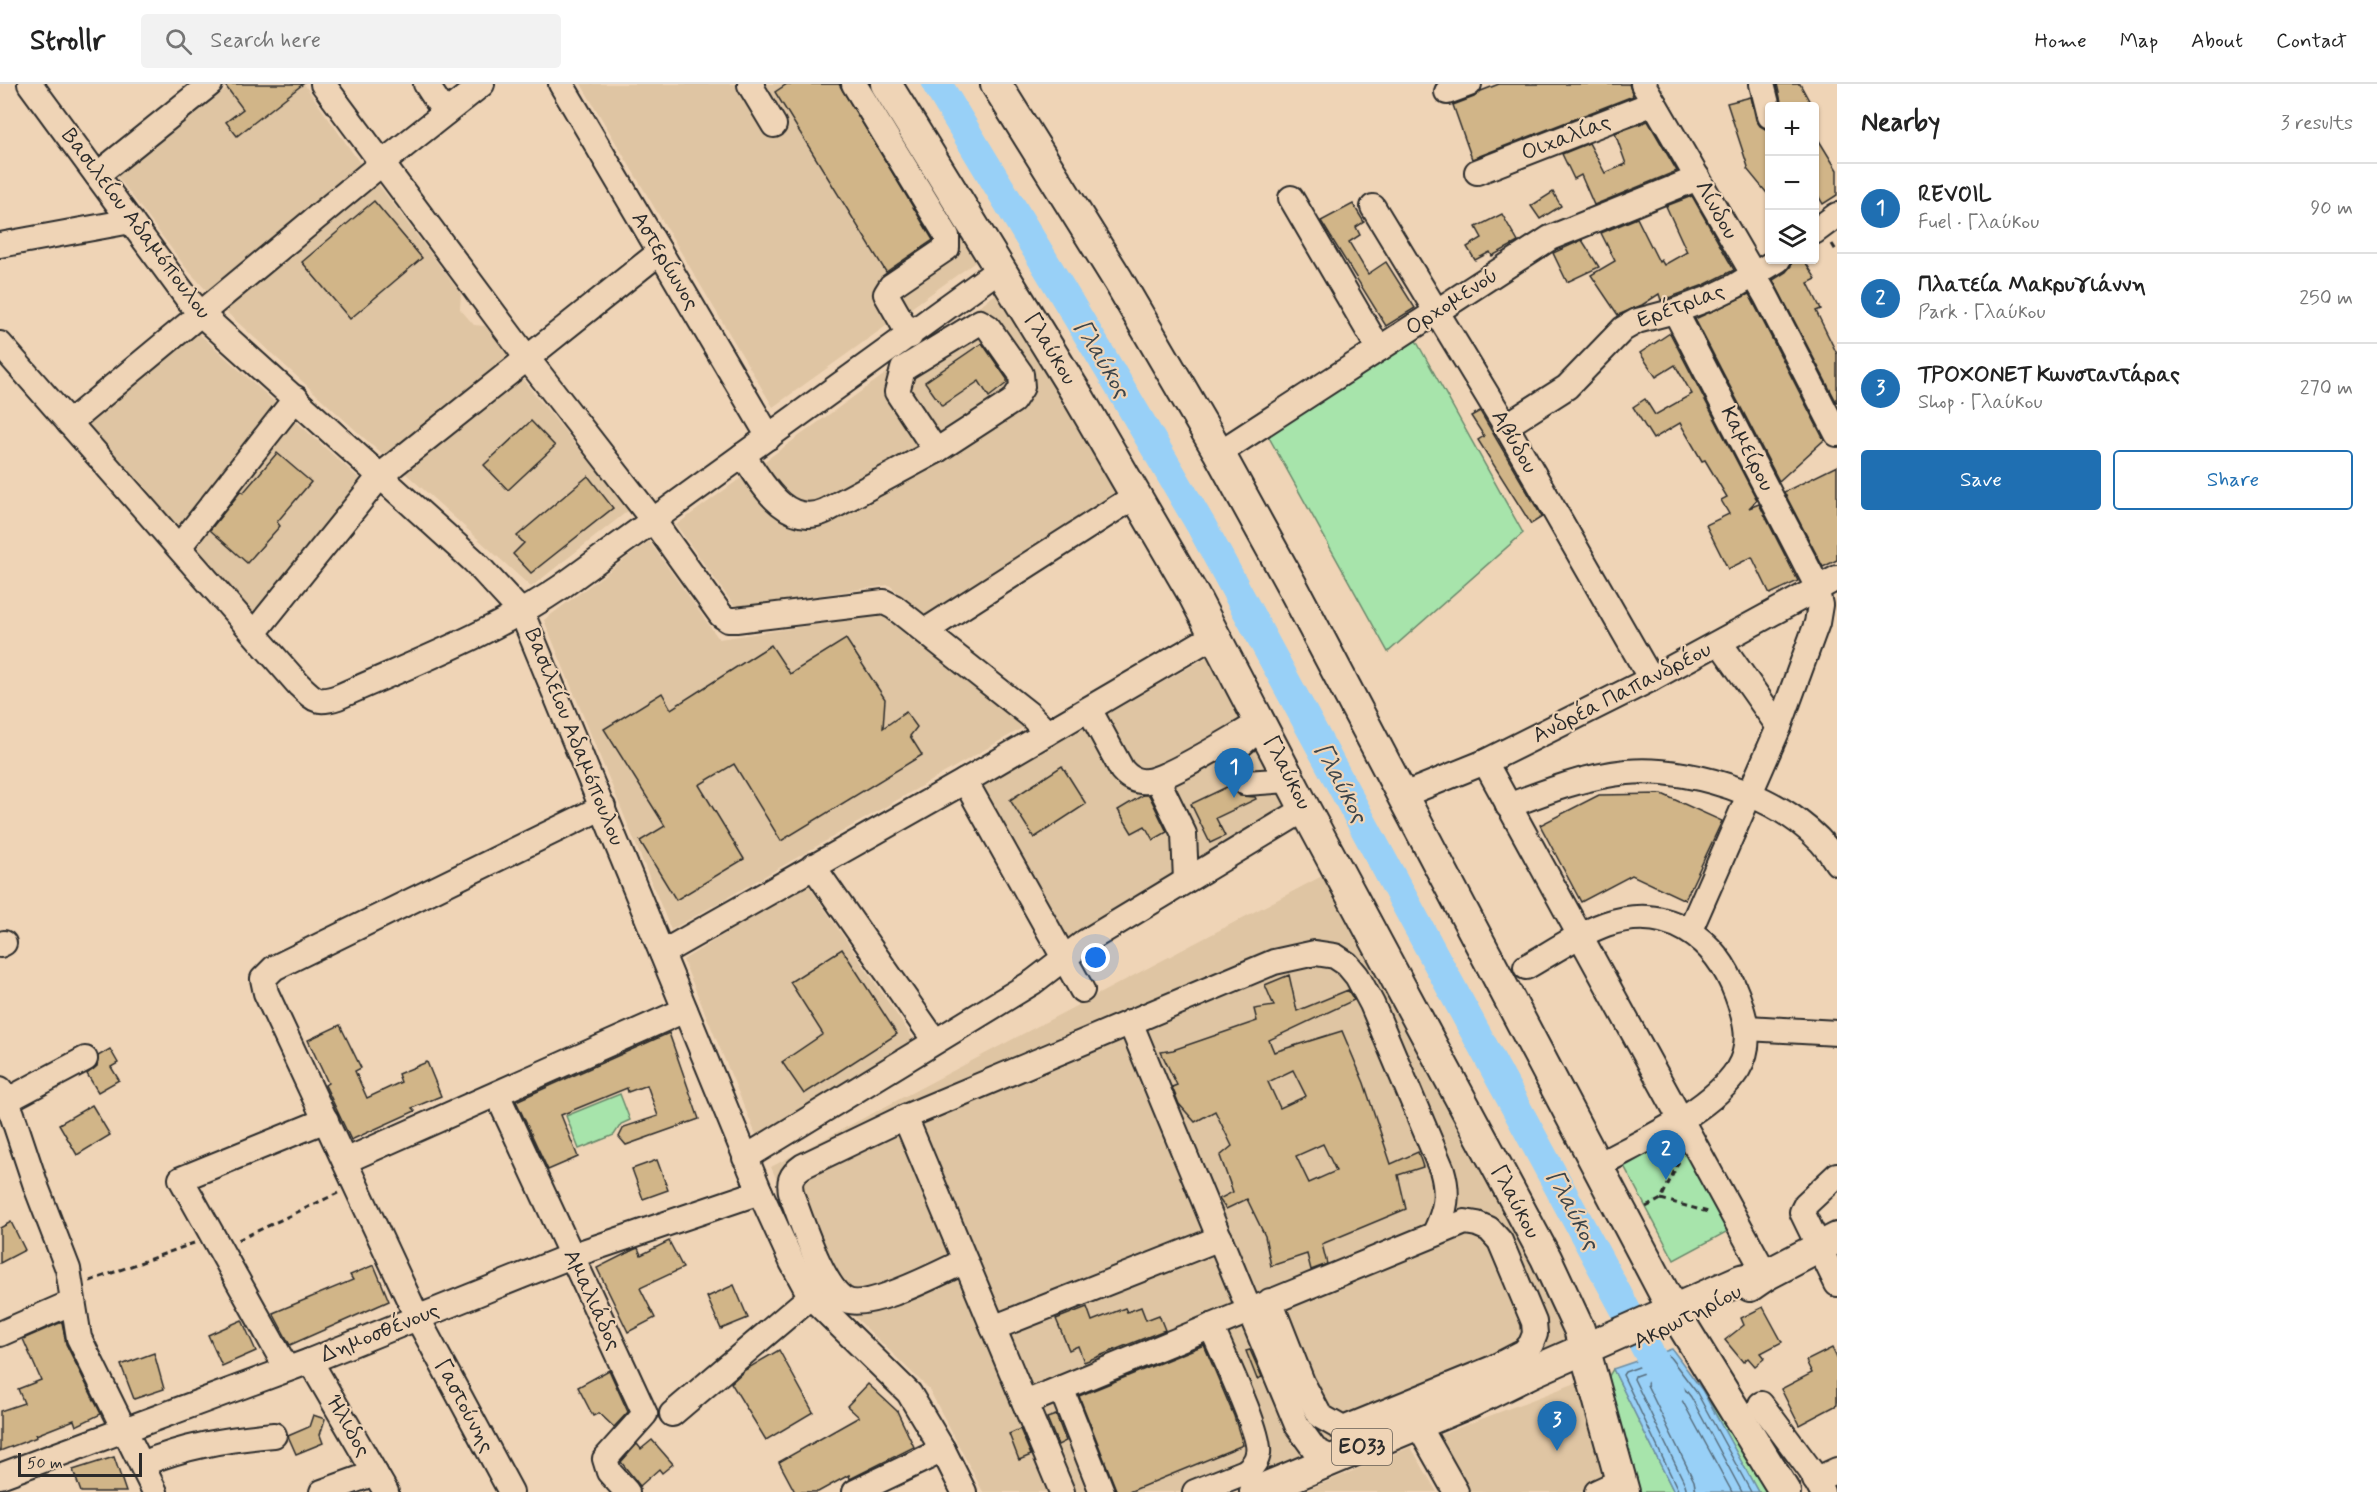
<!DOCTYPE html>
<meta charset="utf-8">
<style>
body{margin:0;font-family:Mynerve,sans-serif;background:#f2f2f2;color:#222}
.controls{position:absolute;right:18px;top:18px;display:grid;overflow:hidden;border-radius:6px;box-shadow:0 2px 4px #0004}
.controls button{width:54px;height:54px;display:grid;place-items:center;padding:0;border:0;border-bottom:2px solid #e0e0e0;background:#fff;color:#222;font:30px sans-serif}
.scale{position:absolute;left:18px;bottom:15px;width:124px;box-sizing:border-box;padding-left:6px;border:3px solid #2b2b2b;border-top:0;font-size:16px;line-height:21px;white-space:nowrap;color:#2b2b2b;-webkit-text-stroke:4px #efd4b6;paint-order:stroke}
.you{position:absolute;left:1096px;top:874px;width:21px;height:21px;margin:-15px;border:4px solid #fff;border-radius:50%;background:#1a73e8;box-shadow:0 0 0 9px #1a73e833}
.badge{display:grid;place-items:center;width:39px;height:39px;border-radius:50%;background:#1f6fb2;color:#fff;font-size:20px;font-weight:700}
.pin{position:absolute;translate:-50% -50px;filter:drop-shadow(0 2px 3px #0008)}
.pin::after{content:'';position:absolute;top:32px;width:21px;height:18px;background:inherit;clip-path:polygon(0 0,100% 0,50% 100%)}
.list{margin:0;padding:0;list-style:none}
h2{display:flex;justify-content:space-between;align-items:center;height:78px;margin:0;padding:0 24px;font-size:26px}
h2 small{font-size:20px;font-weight:400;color:#767676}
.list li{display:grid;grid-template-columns:39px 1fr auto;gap:18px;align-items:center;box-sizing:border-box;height:90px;padding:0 24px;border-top:2px solid #e0e0e0}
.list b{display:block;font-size:22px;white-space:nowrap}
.list p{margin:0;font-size:20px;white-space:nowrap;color:#767676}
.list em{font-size:20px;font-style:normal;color:#767676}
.actions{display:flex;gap:12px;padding:18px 24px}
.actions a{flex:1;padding:14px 0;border:2px solid #1f6fb2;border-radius:6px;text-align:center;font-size:21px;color:#1f6fb2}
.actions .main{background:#1f6fb2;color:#fff}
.icon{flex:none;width:33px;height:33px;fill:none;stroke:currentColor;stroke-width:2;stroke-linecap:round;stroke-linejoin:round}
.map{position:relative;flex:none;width:1837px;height:1408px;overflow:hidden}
header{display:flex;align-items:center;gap:36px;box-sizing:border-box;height:84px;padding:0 30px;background:#fff;border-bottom:2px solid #e0e0e0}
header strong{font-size:28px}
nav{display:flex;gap:33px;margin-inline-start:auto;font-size:21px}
.search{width:420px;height:54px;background:#f2f2f2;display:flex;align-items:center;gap:15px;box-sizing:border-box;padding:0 21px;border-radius:6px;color:#767676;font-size:22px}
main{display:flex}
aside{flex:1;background:#fff}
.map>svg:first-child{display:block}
</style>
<header>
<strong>Strollr</strong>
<div class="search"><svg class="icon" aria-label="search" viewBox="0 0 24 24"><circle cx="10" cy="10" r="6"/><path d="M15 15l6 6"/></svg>Search here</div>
<nav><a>Home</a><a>Map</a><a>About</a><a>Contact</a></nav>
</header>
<main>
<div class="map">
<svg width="1837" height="1408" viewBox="0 0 1837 1408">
<rect width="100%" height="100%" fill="#efd4b6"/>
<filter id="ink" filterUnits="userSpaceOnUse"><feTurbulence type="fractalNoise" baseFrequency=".0167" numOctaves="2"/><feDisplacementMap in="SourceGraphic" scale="12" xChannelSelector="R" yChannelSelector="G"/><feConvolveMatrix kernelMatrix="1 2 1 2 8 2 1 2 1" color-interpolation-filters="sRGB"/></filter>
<g filter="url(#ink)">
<g fill="#dfc5a3">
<polygon points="233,0 304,0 362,82 208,208 186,184 117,92"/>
<polygon points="581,0 869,0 978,176 773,323"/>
<polygon points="375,96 461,210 460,225 474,241 485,242 509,273 387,375 221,223"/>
<polygon points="997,209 1120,413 932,536 889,501 735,523 676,441"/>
<polygon points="194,245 362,397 253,530 80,341"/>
<polygon points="519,291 629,426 531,503 402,386"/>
<polygon points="649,457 719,555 881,531 1024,643 671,846 544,536"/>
<polygon points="1209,572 1286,722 1069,857 981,702"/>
<polygon points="1322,792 1543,1205 1566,1253 1563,1260 1219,1408 983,1408 929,1305 823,1202 771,1083"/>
<polygon points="807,799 914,956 757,1053 683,876"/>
<polygon points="1581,1297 1613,1408 1469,1408 1437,1352"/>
<polygon points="1411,1363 1437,1408 1302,1408"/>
</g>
<g fill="#a7e4ab" stroke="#69886b" stroke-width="1.5">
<polygon points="1414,253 1523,449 1388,568 1266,348"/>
<polygon points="620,1010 630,1036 621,1040 614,1051 579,1065 566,1032"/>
<polygon points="1676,1049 1728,1147 1674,1176 1622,1078"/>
<polygon points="1613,1285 1618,1295 1674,1408 1636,1408 1609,1301 1609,1292"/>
<polygon points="1702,1306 1770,1408 1758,1408"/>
</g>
<polygon fill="#98d0f7" stroke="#6c8ea5" stroke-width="1.5" points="1672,1265 1702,1306 1758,1408 1674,1408 1613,1285"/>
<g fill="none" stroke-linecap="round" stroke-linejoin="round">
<g stroke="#576d7d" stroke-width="1.5">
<polyline points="1679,1408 1623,1291 1625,1288 1669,1272 1697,1309 1751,1408"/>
<polyline points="1687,1408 1685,1400 1634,1295 1635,1292 1666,1281 1691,1313 1742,1408"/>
<polyline points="1696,1408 1694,1397 1647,1301 1648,1297 1662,1292 1665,1293 1683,1318 1732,1408"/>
</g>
<polyline stroke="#98d0f7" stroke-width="30" points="937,0 1121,305 1202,443 1670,1308"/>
</g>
<g fill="#d1b588" stroke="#2b2b2b" stroke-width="1.5" fill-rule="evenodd">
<polygon points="224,0 303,0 237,52 226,38 243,25"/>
<polygon points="787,0 839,0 933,156 886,188 775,8"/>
<polygon points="1499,0 1629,0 1633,12 1472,75 1453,21 1474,13 1481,7"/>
<polygon points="1777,0 1800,0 1812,22 1782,22"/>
<polygon points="1751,13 1756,36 1760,42 1767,46 1770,55 1770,113 1747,85 1748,83 1727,19"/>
<polygon points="1648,37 1677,87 1594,121 1581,91 1574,95 1562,70 1589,59 1605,89 1626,80 1615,49"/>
<polygon points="1815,50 1837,86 1837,111 1823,120 1815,106"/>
<polygon points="1553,108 1561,122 1540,135 1531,122"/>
<polygon points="1692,112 1734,186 1704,201 1671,213 1661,216 1659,210 1642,221 1618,231 1591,191 1615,177 1601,149 1637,134 1659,178 1661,176 1664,181 1687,168 1666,122"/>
<polygon points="374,117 422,174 350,235 302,178"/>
<polygon points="1353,120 1364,138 1356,143 1360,151 1349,158 1368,190 1386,178 1415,224 1386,242 1321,137"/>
<polygon points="1502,130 1518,158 1492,172 1490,168 1475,176 1467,163 1482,154 1476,143"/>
<polygon points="1582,156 1599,183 1567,198 1553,169"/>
<polygon points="1792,176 1804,176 1816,195 1808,199 1821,225 1816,227 1837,270 1837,319 1773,196 1786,188 1791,182"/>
<polygon points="1749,210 1824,356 1779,397 1695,235"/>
<polygon points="1670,249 1757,416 1749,424 1759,420 1798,497 1770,510 1752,473 1728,485 1706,441 1729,430 1721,416 1727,413 1705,376 1702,377 1680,339 1653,355 1633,323 1645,315 1655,331 1692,310 1675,281 1656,293 1640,269"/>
<polygon points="982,259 1007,295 1007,299 989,313 979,297 942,322 925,298"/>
<polygon points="1480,327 1542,433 1531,440 1478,356 1484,352 1471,332"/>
<polygon points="531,337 555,362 508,406 484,381"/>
<polygon points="277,369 311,398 277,438 280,442 247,479 210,446 241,407 243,409"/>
<polygon points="1837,382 1837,476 1823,483 1784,408"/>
<polygon points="588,392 613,424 531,489 513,470 524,459 517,452"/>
<polygon points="846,555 885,615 883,644 906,628 917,643 910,652 922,671 781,757 734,680 699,701 744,775 676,816 640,757 665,742 604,645 662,609 671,625 771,561 790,590"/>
<polygon points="1062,682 1086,720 1034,754 1010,716"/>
<polygon points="1231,701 1240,712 1255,713 1256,715 1216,734 1225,752 1210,759 1191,720"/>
<polygon points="1662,710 1722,737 1685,816 1632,791 1581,818 1540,741 1599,711"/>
<polygon points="1143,711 1149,711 1167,748 1153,756 1145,742 1132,749 1118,726"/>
<polygon points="842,865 897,950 804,1010 782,978 823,950 790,898"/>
<path d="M1289,891L1297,927L1348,906L1354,916L1269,956L1274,968L1342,947L1364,999L1391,1080L1418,1068L1423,1083L1398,1091L1406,1125L1322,1160L1327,1180L1311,1186L1307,1170L1271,1182L1265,1152L1247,1115L1226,1125L1219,1115L1233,1108L1220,1072L1232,1062L1215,1027L1195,1038L1179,1020L1172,1003L1177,1001L1161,968L1173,966L1257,937L1254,925L1274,922L1265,901ZM1293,986L1306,1012L1280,1024L1268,998ZM1323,1060L1336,1087L1309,1099L1296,1072Z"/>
<polygon points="340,941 361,984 355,987 367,1014 401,998 398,990 427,978 441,1012 412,1024 415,1027 351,1056 325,1001 328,999 308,956"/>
<polygon points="669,949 699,1035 626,1061 619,1053 624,1043 658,1032 647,1001 628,1008 627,1004 561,1031 578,1073 548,1086 516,1017"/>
<polygon points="110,965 118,979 111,983 119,996 98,1008 87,990 97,982 98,972"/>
<polygon points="92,1021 110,1051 77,1071 59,1040"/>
<polygon points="657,1076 668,1106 643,1115 632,1085"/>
<polygon points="11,1138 25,1166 0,1179 0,1144"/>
<polygon points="669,1157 683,1184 640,1204 655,1234 628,1248 597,1184 633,1166 638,1164 641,1171"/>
<polygon points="374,1181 389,1217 290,1261 273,1229 353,1196 350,1191"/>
<polygon points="734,1201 748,1234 721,1245 707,1213"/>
<polygon points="1087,1223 1092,1237 1125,1224 1127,1228 1141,1223 1146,1236 1159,1231 1165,1246 1084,1278 1078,1262 1069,1266 1056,1235"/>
<polygon points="1763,1223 1782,1258 1761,1269 1765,1274 1755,1282 1748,1274 1743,1278 1725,1256 1744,1241 1741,1234"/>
<polygon points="242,1236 256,1267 222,1282 208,1251"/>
<polygon points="62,1238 66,1260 101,1330 76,1342 74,1336 36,1351 37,1353 0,1367 0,1327 24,1319 18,1305 41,1296 23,1255"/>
<polygon points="1204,1261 1234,1332 1243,1361 1129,1408 1117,1408 1079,1312"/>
<polygon points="1832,1264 1837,1274 1837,1321 1799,1341 1781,1305 1812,1289 1806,1277"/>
<polygon points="779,1266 813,1328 766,1356 731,1299 745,1286"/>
<polygon points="1250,1266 1262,1293 1257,1295 1246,1267"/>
<polygon points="154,1269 164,1305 134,1315 121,1281"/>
<polygon points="609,1286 628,1328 614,1343 599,1329 593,1332 578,1303"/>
<polygon points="868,1300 897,1327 914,1363 850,1395 849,1391 818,1408 795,1408 779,1378 859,1333 847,1322"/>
<polygon points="313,1331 325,1335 320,1351 323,1359 296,1370 288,1352 309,1343"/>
<polygon points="1056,1331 1066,1357 1058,1361 1047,1334"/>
<polygon points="1020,1345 1031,1371 1019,1376 1009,1350"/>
<polygon points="652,1356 673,1380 662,1389 659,1385 640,1402 621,1378 637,1360 641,1365"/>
<polygon points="114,1373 126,1408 81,1408 73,1386"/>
</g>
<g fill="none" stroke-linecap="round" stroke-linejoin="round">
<defs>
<g id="minor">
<polyline points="30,0 187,214 201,230 474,477 522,529 760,1108 792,1178 806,1204 817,1219 909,1309 943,1366 964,1408"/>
<polyline points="323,0 527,274 652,435 721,531 728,536 736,536 884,518 894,523 1030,631 1047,649"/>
<polyline points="426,0 445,29"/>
<polyline points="561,0 769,353"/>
<polyline points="752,0 750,1 774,41"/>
<polyline points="854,0 947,152 947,164 891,202 886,210 910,252"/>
<polyline points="1643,0 1766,212 1837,350"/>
<polyline points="1762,0 1770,32"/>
<polyline points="1447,8 1469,0"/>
<polyline points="1477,88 1654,19"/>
<polyline points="97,91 210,0"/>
<polyline points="1291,114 1379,265"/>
<polyline points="1373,123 1506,342 1651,595"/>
<polyline points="1814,148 1837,131"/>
<polyline points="0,161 131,137"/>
<polyline points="1675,227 1815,498 1820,521 1817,539 1779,643 1690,846"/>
<polygon points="980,238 988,243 1021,290 1022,303 1013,317 936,367 897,308 903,285"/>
<path d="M0,260L299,601C315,616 317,620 338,613C414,579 492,550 561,503L1001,184"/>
<polyline points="69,339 381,80 482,0"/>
<polyline points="1506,342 1567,303 1623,245 1637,237 1675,227 1710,214 1735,202 1778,176"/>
<polyline points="1219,369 1550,154 1698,94"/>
<path d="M743,371C761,397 785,445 825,427L936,367"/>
<polyline points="179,463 296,314"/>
<polyline points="925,547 1137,411"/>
<polyline points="254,549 381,391 660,168"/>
<polyline points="1720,559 1779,643"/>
<path d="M1089,625L1122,686C1129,694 1136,698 1147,697C1169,695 1237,651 1261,638"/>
<polyline points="1252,651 1231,669 1246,699 1289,696"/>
<polyline points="1485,678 1766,1191"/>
<polyline points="1157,695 1184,750 1186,796"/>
<polyline points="965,697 1082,906"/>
<polyline points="1401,712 1485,678 1651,595 1837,494"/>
<path d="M1508,722C1547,707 1586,692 1627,688C1696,682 1801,717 1837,779"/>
<polyline points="813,782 935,957"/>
<polyline points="0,861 4,859"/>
<polyline points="662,869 965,697 1215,551"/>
<path d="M1526,883C1551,869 1578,850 1606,840C1668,819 1716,854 1737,911C1746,936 1753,960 1738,985C1711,1027 1640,1058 1597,1082"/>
<polyline points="1130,938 1297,1341 1315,1366 1333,1375"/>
<polyline points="1747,944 1837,949"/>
<polyline points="0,1005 12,1030 37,1105 68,1185 79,1254 155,1408"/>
<polyline points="497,1010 645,1330 605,1375 609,1388 627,1408"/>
<polyline points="6,1017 85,975"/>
<path d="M905,1033L803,1082C790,1091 788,1098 792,1112C802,1138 822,1201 844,1215C865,1229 943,1187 965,1177"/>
<polyline points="745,1074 1033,898 1085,858 1305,725"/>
<polyline points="345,1077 685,926"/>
<polyline points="1837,1091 1806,1120 1802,1128 1837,1200"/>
<polyline points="993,1244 1220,1154"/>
<polyline points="0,1250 73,1218"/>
<polyline points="310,1277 386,1408"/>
<polyline points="287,1285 181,1095 326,1036"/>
<polyline points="1061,1304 1102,1408"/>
<polyline points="1025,1319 1465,1138 1477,1140 1489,1145 1500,1157 1534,1238 1535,1250 1531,1260 1524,1268 1493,1284 1343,1345 1320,1332 1302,1298 1270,1217"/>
<polyline points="1761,1320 1811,1387 1822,1408"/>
<polyline points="672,1330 811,1212"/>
<polyline points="1417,1339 1456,1408"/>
<path d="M142,1380C185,1362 227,1355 274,1351"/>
<polyline points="0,1392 310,1277 571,1172 760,1108"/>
<polyline points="1815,1396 1837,1386"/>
<polyline points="322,1408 375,1389"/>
<polyline points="511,1408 418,1235 266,909 263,895 274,884 603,723"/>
<polyline points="855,1408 943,1366"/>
<path d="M1062,1408L905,1033L1274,878L1315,869L1335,872L1347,880L1357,892L1372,920L1442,1086C1449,1110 1446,1126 1435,1149"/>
<path d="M1195,1408L1245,1388C1252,1383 1257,1377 1258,1369C1262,1351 1220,1264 1211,1242"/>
<polyline points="1597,1408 1621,1397"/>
</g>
<g id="major">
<polyline points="886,0 1075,307 1193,510 1305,725 1546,1174 1579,1245 1624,1408"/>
<polyline points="996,0 1118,196 1219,369 1291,500 1673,1226 1785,1408"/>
<polyline points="1750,1202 1766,1191 1837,1154"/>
<polyline points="1255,1408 1469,1319 1532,1288 1741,1196 1766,1191"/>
</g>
</defs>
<use href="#minor" stroke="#2b2b2b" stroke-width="28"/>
<use href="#major" stroke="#2b2b2b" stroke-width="34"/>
<g stroke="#2b2b2b" stroke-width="3" stroke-dasharray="6 4.5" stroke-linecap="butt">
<polyline points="1832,160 1837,168"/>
<polyline points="1661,1115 1708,1128"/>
<polyline points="1646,1123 1661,1115 1680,1075"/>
<polyline points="238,1156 338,1109"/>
<polyline points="90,1197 194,1159"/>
</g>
<use href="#minor" stroke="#efd4b6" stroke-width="24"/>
<use href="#major" stroke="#efd4b6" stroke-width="30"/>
</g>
</g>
<g text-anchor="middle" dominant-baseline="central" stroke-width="4.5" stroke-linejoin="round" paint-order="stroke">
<rect fill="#efd4b6" stroke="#665e55" stroke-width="1.5" x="1332" y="1345" width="60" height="36" rx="4.5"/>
<g font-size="21" font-weight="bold" fill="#2b2b2b">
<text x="1362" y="1363">ΕΟ33</text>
</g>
<g font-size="22" fill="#2b2b2b" stroke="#efd4b6">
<text transform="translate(1566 54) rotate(-21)">Οιχαλίας</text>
<text transform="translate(1716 126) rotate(60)">Λίνδου</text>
<text transform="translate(136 140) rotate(53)">Βασιλείου Αδαμόπουλου</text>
<text transform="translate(665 177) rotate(59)">Αστερίωνος</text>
<text transform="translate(1452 218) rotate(-33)">Ορχομενού</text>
<text transform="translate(1681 222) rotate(-20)">Ερέτριας</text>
<text transform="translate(1050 265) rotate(59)">Γλαύκου</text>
<text transform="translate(1514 358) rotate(60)">Αβύδου</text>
<text transform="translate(1747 365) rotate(63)">Καμείρου</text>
<text transform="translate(1622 609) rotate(-27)">Ανδρέα Παπανδρέου</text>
<text transform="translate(574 653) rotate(68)">Βασιλείου Αδαμόπουλου</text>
<text transform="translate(1287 689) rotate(63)">Γλαύκου</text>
<text transform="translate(1515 1118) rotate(62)">Γλαύκου</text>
<text transform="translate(592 1216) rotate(65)">Αμαλιάδος</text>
<text transform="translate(1688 1233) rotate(-27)">Ακρωτηρίου</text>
<text transform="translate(380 1249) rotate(-22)">Δημοσθένους</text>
<text transform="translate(464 1322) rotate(62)">Γαστούνης</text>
<text transform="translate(348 1342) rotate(60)">Ήλιδος</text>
</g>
<g font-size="24" font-style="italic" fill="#3b444a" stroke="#efd4b6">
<text transform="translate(1101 275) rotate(59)">Γλαύκος</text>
<text transform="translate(1340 699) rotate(62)">Γλαύκος</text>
<text transform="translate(1572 1126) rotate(62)">Γλαύκος</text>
</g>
</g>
</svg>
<div class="controls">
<button>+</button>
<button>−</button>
<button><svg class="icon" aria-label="layers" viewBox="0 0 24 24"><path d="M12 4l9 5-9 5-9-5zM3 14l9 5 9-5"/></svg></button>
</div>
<div class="scale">50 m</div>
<div class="you"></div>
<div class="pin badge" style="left:1234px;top:714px">1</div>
<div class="pin badge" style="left:1666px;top:1096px">2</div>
<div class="pin badge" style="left:1557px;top:1367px">3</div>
</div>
<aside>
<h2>Nearby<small>3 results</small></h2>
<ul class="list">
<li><span class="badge">1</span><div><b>REVOIL</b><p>Fuel · Γλαύκου</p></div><em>90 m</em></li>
<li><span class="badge">2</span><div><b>Πλατεία Μακρυγιάννη</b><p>Park · Γλαύκου</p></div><em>250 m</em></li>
<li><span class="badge">3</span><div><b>ΤΡΟΧΟΝΕΤ Κωνσταντάρας</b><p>Shop · Γλαύκου</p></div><em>270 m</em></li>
</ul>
<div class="actions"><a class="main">Save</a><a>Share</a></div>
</aside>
</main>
